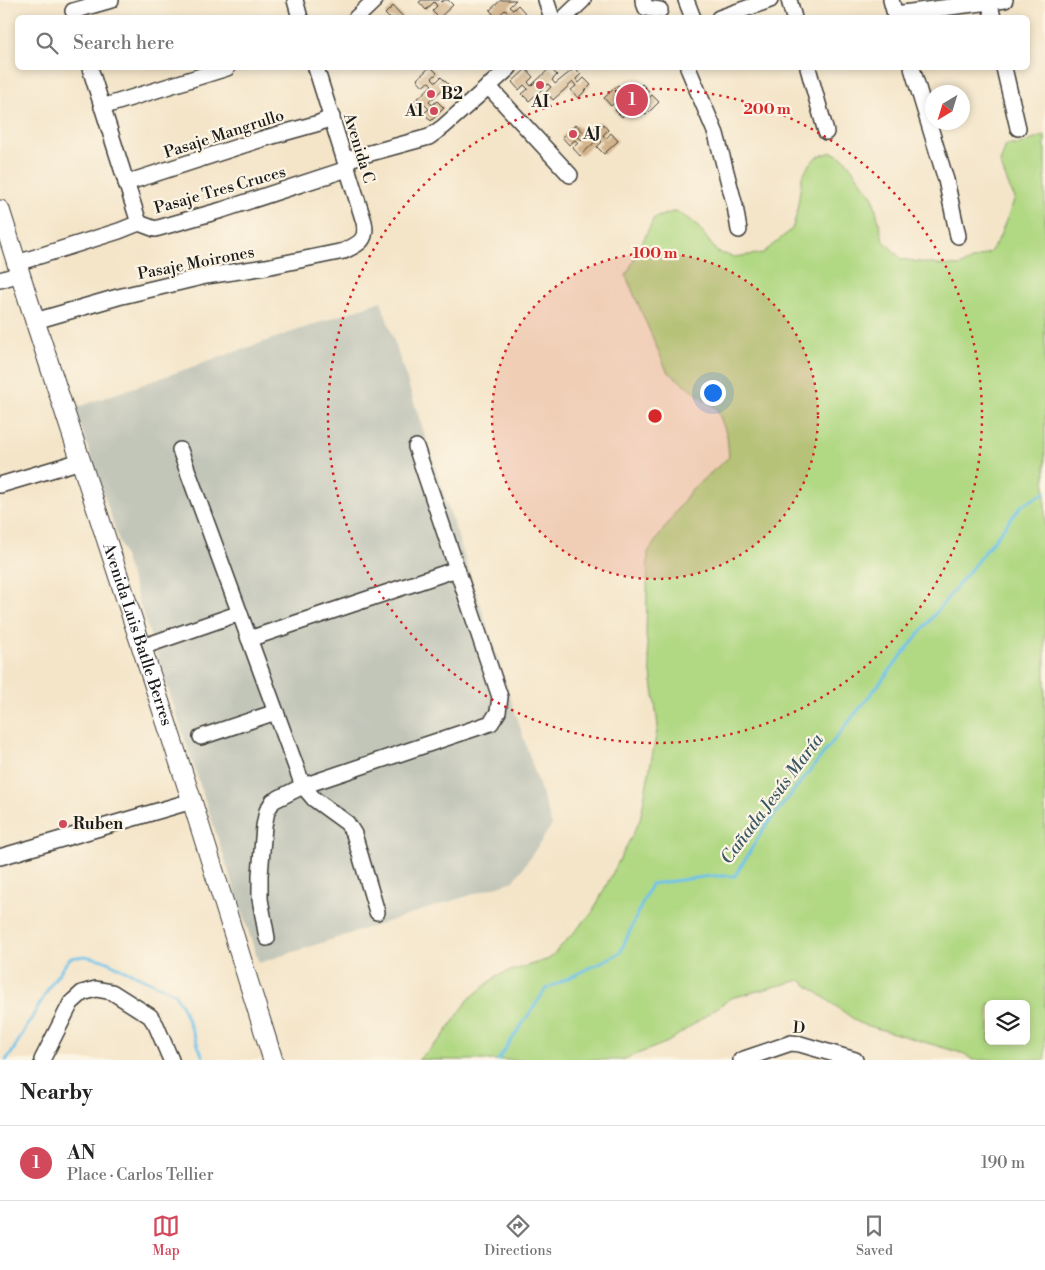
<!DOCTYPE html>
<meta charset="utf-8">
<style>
body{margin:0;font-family:"Libre Bodoni",serif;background:#f2f2f2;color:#222}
.controls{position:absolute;right:15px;bottom:15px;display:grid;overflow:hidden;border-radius:8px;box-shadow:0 2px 8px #0003}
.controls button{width:45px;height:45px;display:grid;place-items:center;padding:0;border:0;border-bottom:1px solid #e0e0e0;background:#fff;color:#222;font:25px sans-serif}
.compass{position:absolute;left:925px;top:85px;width:45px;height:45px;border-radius:50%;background:#fff;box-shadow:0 2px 8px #0003;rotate:218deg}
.you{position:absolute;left:712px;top:392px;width:18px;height:18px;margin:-12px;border:4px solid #fff;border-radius:50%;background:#1a73e8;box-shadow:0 0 0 8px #1a73e833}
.badge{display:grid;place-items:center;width:32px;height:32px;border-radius:50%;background:#d1495b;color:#fff;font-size:16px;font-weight:700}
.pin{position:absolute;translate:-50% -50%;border:2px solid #fff;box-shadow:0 1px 5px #0006}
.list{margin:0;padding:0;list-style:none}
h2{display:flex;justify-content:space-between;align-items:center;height:65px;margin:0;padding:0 20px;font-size:21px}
h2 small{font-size:16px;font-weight:400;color:#767676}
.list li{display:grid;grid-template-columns:32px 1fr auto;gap:15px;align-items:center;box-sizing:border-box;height:75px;padding:0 20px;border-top:1px solid #e0e0e0}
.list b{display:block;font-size:19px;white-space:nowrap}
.list p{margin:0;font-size:16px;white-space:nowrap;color:#767676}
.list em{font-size:16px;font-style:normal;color:#767676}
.icon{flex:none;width:28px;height:28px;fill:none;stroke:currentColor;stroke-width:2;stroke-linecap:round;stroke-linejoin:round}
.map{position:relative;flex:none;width:1045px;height:1060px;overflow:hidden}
.search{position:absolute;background:#fff;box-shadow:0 2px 8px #0003;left:15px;right:15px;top:15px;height:55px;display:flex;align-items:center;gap:12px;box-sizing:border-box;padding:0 18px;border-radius:8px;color:#767676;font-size:19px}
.sheet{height:140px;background:#fff}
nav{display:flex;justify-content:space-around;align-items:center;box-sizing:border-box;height:70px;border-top:1px solid #e0e0e0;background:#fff;font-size:14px;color:#767676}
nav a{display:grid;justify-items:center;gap:2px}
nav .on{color:#d1495b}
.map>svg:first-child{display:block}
</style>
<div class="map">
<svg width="1045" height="1060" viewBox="0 0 1045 1060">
<rect width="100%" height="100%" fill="#fcf5e5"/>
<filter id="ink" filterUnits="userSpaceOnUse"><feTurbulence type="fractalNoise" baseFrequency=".02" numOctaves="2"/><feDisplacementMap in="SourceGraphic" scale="10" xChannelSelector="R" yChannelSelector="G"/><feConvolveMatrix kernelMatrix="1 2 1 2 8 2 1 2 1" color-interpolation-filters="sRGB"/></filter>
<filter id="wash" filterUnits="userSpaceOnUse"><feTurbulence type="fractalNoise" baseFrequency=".0096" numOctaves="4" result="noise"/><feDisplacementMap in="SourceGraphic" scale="20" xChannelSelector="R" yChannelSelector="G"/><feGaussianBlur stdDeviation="1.12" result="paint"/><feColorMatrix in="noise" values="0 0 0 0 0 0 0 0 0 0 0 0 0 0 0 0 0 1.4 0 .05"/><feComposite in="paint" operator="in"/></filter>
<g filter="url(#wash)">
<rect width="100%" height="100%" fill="#f4e5c9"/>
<polygon fill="#c2c6b9" points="381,301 552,825 514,881 259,963 75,408"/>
<path fill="#b1d883" stroke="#667a50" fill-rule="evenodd" d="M1045,135V1060H972L965,1054L859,1023L800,980L731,998L668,1042L622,1060H418L441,1039L469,999L498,975L549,959L592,913L640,820L658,726L646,636L648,552L691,490L729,457L727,435L717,409L667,371L626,276L654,218L676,211L696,224L717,252L735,257L763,253L792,229L796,216L802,177L807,168L816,157L832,152L845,159L873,197L883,240L901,259L939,265L959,266L990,252L999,238L1015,198L1010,189L1000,163L1006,145H1019ZM989,1004H1026V1041H989Z"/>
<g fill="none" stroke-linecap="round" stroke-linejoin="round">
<g stroke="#6ec2ea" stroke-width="3">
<polyline points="6,1060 11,1054 53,981 70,958 85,956 103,960 174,993 182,1006 204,1060"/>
<polyline points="498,1060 546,989 620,953 651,884 711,876 735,876 764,828 1022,505 1045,493"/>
</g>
</g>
<g id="blocks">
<g fill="#d3b38b">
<polygon points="422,0 439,0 441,2 444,0 448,0 453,5 439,18 432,11 437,6 434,2 426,10 419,2"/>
<polygon points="501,0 516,0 509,7 513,10 518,5 525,13 520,18 505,18 509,14 505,10 496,18 490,10"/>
<polygon points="393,6 404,18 389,18 385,14"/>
<polygon points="429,68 432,68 437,73 432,78 436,82 441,77 448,84 429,102 432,105 437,101 444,108 431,121 424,113 429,109 425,105 420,110 413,103 432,85 429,82 423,86 417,79"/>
<polygon points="550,68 557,75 552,80 555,84 575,68 581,74 576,79 579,83 584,78 591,85 578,98 571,90 576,86 573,82 553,100 546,92 551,87 548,84 529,101 522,94 528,89 524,85 519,90 512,82 526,69 533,77 528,82 531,86"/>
<polygon points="642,84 649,91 643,96 647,100 652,95 659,102 646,115 639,108 644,103 640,99 622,117 615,110 620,105 616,101 611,106 604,98 618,85 625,92 619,98 623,102"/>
<polygon points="601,122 608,130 603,135 606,139 611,133 618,141 604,154 597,147 602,142 599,138 580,156 573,148 578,143 575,140 569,145 562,137 576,124 583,132 578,137 582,140"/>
</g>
</g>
</g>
<g filter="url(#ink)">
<use href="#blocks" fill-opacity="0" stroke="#3c3a36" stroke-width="1"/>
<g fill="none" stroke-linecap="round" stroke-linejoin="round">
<defs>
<g id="minor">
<polyline points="295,0 300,18"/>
<polyline points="546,0 552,18"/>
<polyline points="643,0 646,8 660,10"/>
<polyline points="686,0 693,18"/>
<polyline points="789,0 794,18"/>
<polyline points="891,0 896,18"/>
<polyline points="989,0 993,18"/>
<polyline points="73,11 111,0"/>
<polyline points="895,14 1005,0"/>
<polyline points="356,18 375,0"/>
<polyline points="564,18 583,0"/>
<polyline points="719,18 770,0"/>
<polyline points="90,68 139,223"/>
<polyline points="688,68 716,134 735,206 739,230"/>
<polyline points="808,68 826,132"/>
<polyline points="912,68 946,180 958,236"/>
<polyline points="1004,68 1018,128"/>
<polyline points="488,86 570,175"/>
<polyline points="102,107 227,68"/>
<polyline points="345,160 429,137 443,127 509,68"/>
<polyline points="126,183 262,139 319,123 332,117"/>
<polyline points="17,263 119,231 139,223 155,229 222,210 347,169"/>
<polyline points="0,280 20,274"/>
<path d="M35,321L118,297L206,276L266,267L344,251C359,244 368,240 364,222L316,68"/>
<polyline points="180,450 303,786 314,799 347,823 354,834 377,912"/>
<polyline points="0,485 81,461"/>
<polyline points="249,639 457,569"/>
<polyline points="142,647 240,613"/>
<polyline points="201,737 276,712"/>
<polyline points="0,857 192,801"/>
<polyline points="267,938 260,899 260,875 264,826 267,811 273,801 303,786 491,723 498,712 500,697 416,447"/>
<polyline points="42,1060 71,1003 82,993 96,989 112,992 150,1016 156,1025 171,1060"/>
<polyline points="741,1060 791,1043 800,1044 855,1060"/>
</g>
<g id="major">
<path id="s1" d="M0,210L35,321L192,801L273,1060"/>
</g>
</defs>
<use href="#minor" stroke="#3c3a36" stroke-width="18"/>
<use href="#major" stroke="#3c3a36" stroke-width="21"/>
<use href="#minor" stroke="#fff" stroke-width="15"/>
<use href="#major" stroke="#fff" stroke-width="19"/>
</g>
</g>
<circle cx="655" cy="416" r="163" fill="#d62828" fill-opacity=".12"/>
<g fill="none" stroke="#d62828" stroke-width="2.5" stroke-dasharray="2.5 5">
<circle cx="655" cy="416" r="163"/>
<circle cx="655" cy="416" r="327"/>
</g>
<g fill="#d1495b" stroke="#fcf5e5" stroke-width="2">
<circle cx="540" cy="85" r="5"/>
<circle cx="431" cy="94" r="5"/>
<circle cx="434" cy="111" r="5"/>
<circle cx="573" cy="134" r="5"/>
<circle cx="63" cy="824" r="5"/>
</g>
<g text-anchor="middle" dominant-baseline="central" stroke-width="4.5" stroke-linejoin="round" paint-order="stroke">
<g font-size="16" font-weight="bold" fill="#1c1c1c" stroke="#fcf5e5" text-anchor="start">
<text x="441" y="94">B2</text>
<text x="540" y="102" text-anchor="middle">AI</text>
<text x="424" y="111" text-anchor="end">A1</text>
<text x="583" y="134">AJ</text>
<text x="73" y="824">Ruben</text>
</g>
<g font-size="16" fill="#1c1c1c" stroke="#fcf5e5">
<text transform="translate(224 134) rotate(-18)">Pasaje Mangrullo</text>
<text transform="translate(359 148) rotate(73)">Avenida C</text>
<text transform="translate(220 190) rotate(-16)">Pasaje Tres Cruces</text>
<text transform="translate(196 263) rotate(-11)">Pasaje Moirones</text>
<text stroke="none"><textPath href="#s1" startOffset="446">Avenida Luis Batlle Berres</textPath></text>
<text transform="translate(799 1028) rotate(4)">D</text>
</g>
<g font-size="18" font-style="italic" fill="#395664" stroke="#fcf5e5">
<text transform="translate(772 799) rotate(-53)">Cañada Jesús María</text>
</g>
</g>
<circle cx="655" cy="416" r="8" fill="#d62828" stroke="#fcf5e5" stroke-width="2.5"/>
<g font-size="15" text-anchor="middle" font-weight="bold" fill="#d62828" stroke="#fcf5e5" stroke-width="4.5" stroke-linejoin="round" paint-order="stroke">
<text x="767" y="114">200 m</text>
<text x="655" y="258">100 m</text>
</g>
</svg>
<div class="controls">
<button><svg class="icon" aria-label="layers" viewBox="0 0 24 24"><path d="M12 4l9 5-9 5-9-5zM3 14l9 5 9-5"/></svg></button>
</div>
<svg class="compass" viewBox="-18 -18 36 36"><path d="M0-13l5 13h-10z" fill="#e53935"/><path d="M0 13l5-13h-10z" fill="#767676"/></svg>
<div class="you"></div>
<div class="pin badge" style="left:632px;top:100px">1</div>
<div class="search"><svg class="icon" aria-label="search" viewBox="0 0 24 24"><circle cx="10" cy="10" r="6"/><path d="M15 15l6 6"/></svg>Search here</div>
</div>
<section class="sheet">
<h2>Nearby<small></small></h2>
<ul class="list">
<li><span class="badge">1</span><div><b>AN</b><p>Place · Carlos Tellier</p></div><em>190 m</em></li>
</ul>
</section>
<nav>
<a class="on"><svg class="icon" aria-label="map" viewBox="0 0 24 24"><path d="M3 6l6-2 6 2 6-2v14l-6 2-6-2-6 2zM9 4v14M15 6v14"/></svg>Map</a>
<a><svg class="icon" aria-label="directions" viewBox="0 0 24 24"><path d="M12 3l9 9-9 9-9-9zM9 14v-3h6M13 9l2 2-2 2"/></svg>Directions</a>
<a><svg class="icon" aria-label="saved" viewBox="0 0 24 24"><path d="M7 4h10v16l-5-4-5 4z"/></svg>Saved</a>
</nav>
